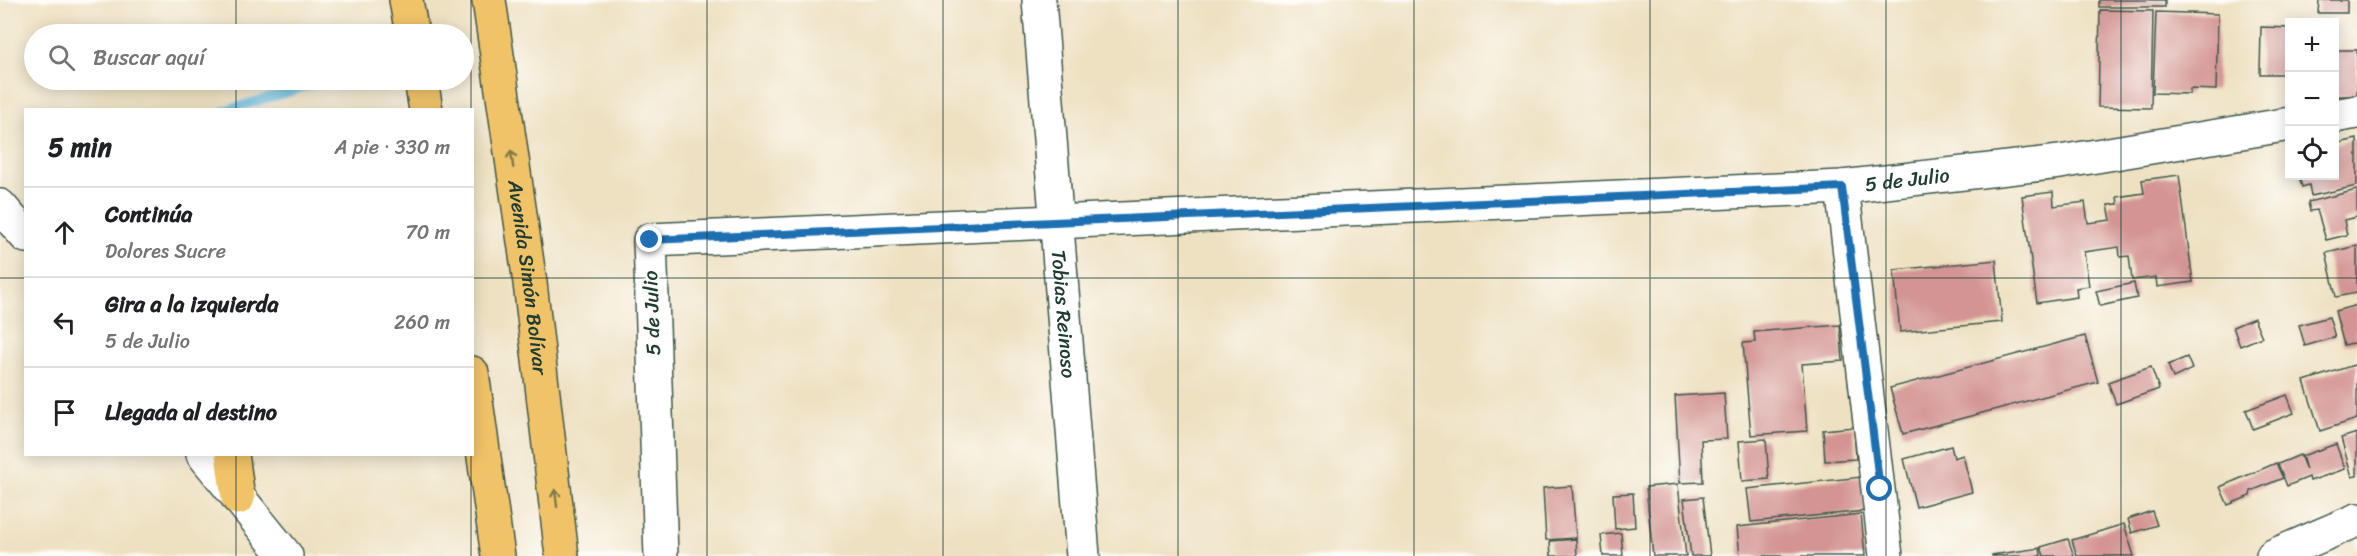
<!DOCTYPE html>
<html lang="es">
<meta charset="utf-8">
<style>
body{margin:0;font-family:Sriracha,sans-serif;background:#f6f6f6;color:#202124}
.controls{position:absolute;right:18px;top:18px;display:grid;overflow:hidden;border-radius:0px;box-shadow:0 3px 15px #0003}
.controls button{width:54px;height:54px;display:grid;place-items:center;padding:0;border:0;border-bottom:2px solid #e0e0e0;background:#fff;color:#202124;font:30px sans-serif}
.stop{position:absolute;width:18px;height:18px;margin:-14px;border:4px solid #1f6fb2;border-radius:50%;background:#fff}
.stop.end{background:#1f6fb2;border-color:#fff;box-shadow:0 2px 6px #0008}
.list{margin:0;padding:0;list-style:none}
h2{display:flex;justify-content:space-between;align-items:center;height:78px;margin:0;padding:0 24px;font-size:26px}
h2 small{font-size:20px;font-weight:400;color:#757577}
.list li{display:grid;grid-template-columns:39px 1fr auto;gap:18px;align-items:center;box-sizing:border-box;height:90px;padding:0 24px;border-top:2px solid #e0e0e0}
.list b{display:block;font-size:22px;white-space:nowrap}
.list p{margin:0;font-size:20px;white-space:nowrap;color:#757577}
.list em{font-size:20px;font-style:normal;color:#757577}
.icon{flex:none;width:33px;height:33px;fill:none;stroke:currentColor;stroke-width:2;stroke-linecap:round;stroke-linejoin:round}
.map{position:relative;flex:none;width:2357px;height:556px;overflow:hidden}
.search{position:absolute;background:#fff;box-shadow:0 3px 15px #0003;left:24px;top:24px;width:450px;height:66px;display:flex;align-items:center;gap:15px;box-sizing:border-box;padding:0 21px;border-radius:33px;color:#757577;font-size:22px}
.panel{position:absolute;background:#fff;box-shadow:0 3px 15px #0003;left:24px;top:108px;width:450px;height:348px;border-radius:0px}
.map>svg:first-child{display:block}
</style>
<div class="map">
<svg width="2357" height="556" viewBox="0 0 2357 556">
<rect width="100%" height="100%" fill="#fdfcf7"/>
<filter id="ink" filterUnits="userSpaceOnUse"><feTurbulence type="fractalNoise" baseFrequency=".0167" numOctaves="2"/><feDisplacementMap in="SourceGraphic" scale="12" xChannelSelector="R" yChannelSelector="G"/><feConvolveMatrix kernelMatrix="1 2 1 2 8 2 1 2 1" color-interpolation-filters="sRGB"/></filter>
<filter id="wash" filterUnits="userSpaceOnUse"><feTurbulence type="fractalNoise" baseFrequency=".008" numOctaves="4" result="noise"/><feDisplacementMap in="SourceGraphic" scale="24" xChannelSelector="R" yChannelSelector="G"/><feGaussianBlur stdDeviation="1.35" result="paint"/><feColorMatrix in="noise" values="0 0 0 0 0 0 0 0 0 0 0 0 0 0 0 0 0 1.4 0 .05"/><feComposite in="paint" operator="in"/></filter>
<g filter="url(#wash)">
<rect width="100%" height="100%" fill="#eee1c2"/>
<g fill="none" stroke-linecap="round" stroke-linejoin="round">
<polyline stroke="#62bde0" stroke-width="9" points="226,110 327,81"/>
</g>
<g id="blocks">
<g fill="#d39493">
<rect x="2099" y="0" width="66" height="7"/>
<polygon points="2319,0 2347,0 2347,13 2318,13"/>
<polygon points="2100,10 2153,11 2151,108 2098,107"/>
<polygon points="2156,12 2218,14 2216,90 2190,89 2190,94 2153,93"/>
<polygon points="2261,27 2290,28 2290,74 2260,74"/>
<rect x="2334" y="50" width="23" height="46"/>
<polygon points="2357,139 2357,186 2311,196 2309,185 2302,187 2299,176 2334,176 2334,144"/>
<polygon points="2179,175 2193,282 2157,287 2156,277 2132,280 2129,256 2120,257 2119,247 2084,252 2089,286 2076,288 2077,297 2037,303 2022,196 2053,192 2054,206 2085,202 2088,223 2111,220 2108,205 2118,204 2117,197 2144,193 2142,180"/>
<polygon points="2357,190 2357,217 2344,220 2347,235 2326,240 2317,210 2310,211 2308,202"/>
<polygon points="2357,246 2357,293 2336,297 2326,253"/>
<polygon points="1996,260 2002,322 1900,332 1894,270"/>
<polygon points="2134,283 2137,298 2100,306 2096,291"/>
<polygon points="2357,305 2357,342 2344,345 2335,311"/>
<polygon points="2329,317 2335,337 2305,346 2299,325"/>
<polygon points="2254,318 2262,337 2240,346 2233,327"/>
<polygon points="1840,325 1843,361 1802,364 1807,431 1751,435 1743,343 1755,342 1754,332"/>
<polygon points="2085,336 2098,382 1903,434 1890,388"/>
<polygon points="2187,357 2192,369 2173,378 2168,365"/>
<polygon points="2357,364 2357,419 2320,431 2304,381"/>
<polygon points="2151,367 2159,389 2116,404 2108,382"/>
<polygon points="1724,393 1727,439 1701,440 1703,482 1680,483 1675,396"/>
<polygon points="2287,395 2294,413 2253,429 2246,410"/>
<polygon points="1854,427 1856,459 1825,461 1823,430"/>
<polygon points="2357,433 2357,476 2352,477 2341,438"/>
<polygon points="1766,439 1769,479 1742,481 1739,441"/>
<polygon points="2336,444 2345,469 2310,481 2309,477 2287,486 2278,464 2300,455 2306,470 2302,456"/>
<polygon points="1951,446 1954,458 1963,455 1972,492 1916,507 1904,459"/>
<polygon points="2276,463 2283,478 2251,491 2250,496 2228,505 2220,487"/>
<polygon points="1862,477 1865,511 1751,522 1747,489"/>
<polygon points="1678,484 1686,556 1653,556 1646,487"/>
<polygon points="1572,486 1576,538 1546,540 1543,488"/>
<polygon points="1633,493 1635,527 1615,529 1613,494"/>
<polygon points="1703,497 1710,556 1691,556 1684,499"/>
<polygon points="2152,511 2157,525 2132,533 2128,519"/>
<polygon points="1861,514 1865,556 1740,556 1737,527"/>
<polygon points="2124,524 2134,556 2077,556 2072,540"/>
<polygon points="1621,533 1623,556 1603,556 1601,535"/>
<polygon points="1576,539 1577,556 1551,556 1550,541"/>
<polygon points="2068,539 2074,556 2044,556 2041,547"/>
<polygon points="2040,548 2041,556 1992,556 1992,555"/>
</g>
</g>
</g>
<g filter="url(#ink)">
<use href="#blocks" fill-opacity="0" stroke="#3e5649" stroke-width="1.5"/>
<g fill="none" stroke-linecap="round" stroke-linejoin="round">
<defs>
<g id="minor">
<path id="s1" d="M1039,0L1083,556"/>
<polyline points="2334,116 2357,112"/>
<polyline points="1842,187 1886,556"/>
<path id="s2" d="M661,556L650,240L1842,187L2060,162L2290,124"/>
</g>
<g id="tertiary">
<polyline points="0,206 26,236"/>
<polyline points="203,454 286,556"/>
<polyline points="2273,556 2357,520"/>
</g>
<g id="trunk">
<polyline points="406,0 412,34"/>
<path id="s3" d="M489,0L530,283L562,556"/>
<polyline points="421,80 426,110"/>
<polyline points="472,373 498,556"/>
<polyline points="232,454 238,498"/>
</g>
</defs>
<use href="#minor" stroke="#3e5649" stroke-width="36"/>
<use href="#tertiary" stroke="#3e5649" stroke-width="36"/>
<use href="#trunk" stroke="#3e5649" stroke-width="36"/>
<use href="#minor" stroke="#fff" stroke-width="33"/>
<use href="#tertiary" stroke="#fff" stroke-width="33"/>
<use href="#trunk" stroke="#f1c369" stroke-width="33"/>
</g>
<defs><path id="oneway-shaft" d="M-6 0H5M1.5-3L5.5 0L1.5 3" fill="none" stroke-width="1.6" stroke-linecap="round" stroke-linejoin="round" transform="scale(1.5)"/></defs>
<g stroke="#7d794c">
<use href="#oneway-shaft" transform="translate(512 159) rotate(-98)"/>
<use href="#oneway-shaft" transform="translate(556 498) rotate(-97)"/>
</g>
</g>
<g fill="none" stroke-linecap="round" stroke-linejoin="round" filter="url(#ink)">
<polyline stroke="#1f6fb2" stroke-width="8" points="650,240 1842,187 1880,489"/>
</g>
<path fill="none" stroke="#1f3d34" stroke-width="1.5" stroke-opacity="0.55" d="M236,0V34M471,0V110M707,0V556M943,0V556M1178,0V556M1414,0V556M1650,0V556M1886,0V556M2121,0V556M236,80V110M0,278H26M472,278H2357M236,454V556M471,454V556"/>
<g text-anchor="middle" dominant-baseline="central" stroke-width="4.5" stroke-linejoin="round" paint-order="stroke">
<g font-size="20" fill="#1f3d34" stroke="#fdfcf7">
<text stroke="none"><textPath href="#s2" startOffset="1575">5 de Julio</textPath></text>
<text stroke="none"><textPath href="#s3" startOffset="280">Avenida Simón Bolívar</textPath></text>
<text transform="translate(652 313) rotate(-92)">5 de Julio</text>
<text stroke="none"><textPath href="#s1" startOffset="315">Tobias Reinoso</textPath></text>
</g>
</g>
</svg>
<div class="controls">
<button>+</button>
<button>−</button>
<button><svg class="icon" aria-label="locate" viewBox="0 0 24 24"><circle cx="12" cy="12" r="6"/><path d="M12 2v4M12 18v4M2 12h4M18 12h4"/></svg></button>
</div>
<div class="stop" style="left:1880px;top:489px"></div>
<div class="stop end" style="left:650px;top:240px"></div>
<div class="search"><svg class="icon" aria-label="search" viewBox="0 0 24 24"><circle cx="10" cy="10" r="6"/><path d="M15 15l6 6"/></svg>Buscar aquí</div>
<section class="panel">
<h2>5 min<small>A pie · 330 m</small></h2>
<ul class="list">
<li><svg class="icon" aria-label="ahead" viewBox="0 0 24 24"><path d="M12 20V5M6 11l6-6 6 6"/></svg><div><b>Continúa</b><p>Dolores Sucre</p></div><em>70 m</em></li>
<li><svg class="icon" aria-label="left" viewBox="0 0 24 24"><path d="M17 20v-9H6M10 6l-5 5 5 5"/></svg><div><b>Gira a la izquierda</b><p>5 de Julio</p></div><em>260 m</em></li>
<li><svg class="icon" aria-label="arrive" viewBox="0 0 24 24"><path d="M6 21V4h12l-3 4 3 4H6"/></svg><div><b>Llegada al destino</b></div></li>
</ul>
</section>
</div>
